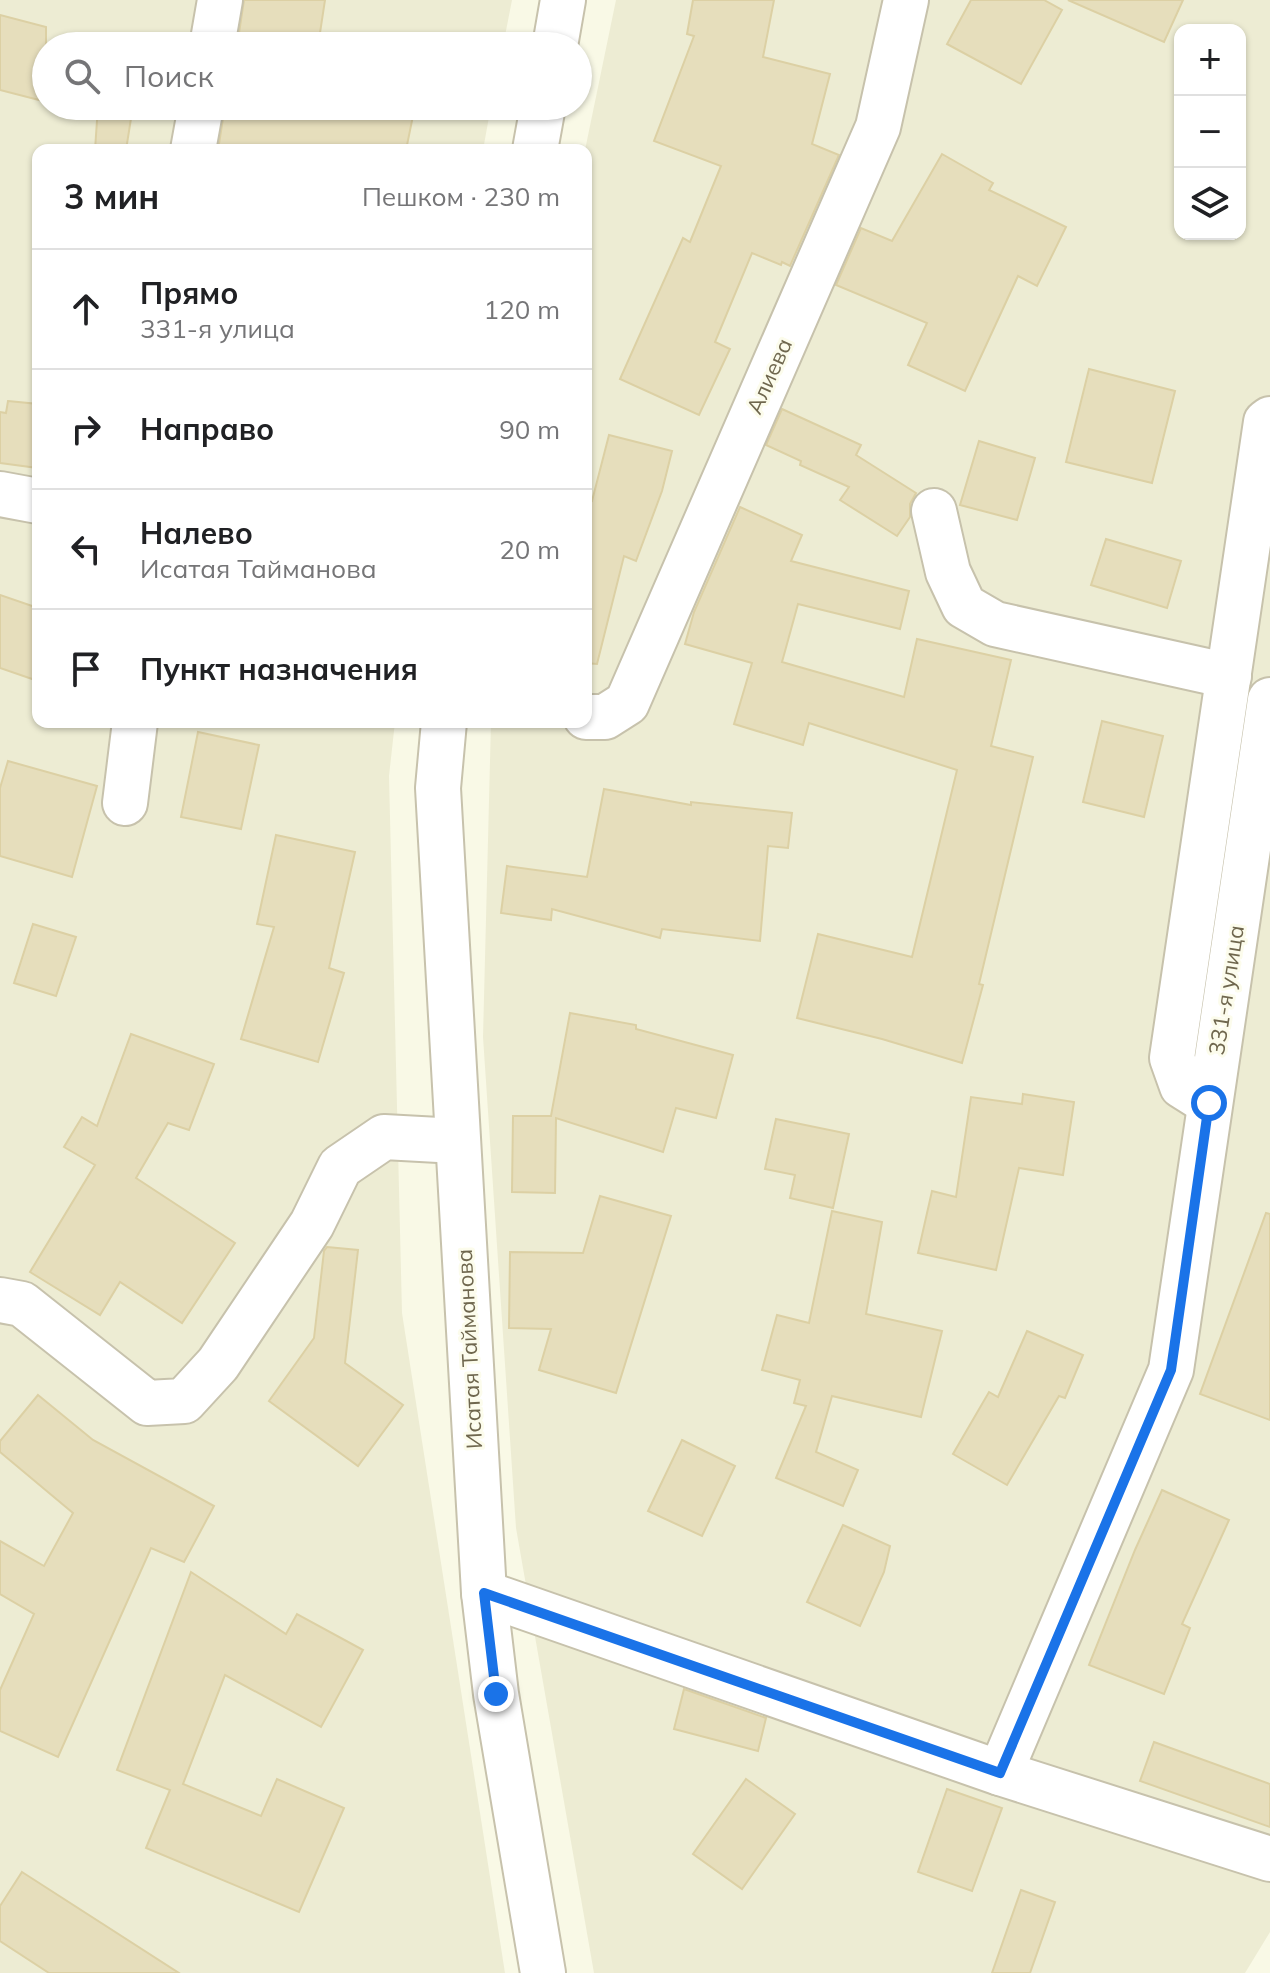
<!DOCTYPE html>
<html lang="ru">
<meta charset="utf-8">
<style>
body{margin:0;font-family:Mulish,sans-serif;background:#f2f2f2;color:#202124}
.controls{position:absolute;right:24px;top:24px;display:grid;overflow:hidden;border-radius:16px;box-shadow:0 2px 6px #0004}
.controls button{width:72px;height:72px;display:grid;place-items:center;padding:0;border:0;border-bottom:2px solid #e0e0e0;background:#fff;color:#202124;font:40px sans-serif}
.stop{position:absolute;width:24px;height:24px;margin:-18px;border:6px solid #1a73e8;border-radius:50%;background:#fff}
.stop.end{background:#1a73e8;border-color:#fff;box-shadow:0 2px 8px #0008}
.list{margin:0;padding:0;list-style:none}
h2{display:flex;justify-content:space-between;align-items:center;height:104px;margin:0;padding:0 32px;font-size:34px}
h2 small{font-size:26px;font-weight:400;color:#757577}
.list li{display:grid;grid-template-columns:52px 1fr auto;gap:24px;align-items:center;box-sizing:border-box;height:120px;padding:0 32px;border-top:2px solid #e0e0e0}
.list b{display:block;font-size:30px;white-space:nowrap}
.list p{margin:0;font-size:26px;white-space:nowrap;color:#757577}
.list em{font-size:26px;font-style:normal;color:#757577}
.icon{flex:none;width:44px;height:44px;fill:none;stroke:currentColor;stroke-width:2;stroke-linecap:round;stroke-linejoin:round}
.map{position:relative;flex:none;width:1270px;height:1973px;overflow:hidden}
.search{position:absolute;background:#fff;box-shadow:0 2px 6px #0004;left:32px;top:32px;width:560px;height:88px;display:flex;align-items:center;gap:20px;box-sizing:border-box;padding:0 28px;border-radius:44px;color:#757577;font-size:30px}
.panel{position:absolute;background:#fff;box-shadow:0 2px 6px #0004;left:32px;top:144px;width:560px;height:584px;border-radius:16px}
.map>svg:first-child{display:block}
</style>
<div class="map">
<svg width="1270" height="1973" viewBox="0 0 1270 1973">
<rect width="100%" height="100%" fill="#f9f9e6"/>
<g fill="#edecd3" fill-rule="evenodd">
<polygon points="0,0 512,0 503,46 46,46 46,106 491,106 483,150 38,150 38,722 395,722 389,776 402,1313 505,1973 0,1973"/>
<path d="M616,0H1270V1932L1245,1973H594L516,1528L483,1037L491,722H586L585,150ZM1180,30H1240V234H1180Z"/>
</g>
<g fill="#e6debc" stroke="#dcd0a4" stroke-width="2">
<polygon points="244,0 325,0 318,46 237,46"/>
<polygon points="693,0 774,0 763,57 830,74 812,144 839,155 790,266 782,262 781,265 752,253 715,342 730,349 699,415 620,379 683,238 690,242 721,166 654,141 694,36 687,34"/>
<polygon points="971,0 1044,0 1062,10 1021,84 947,44"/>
<polygon points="1068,0 1183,0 1164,42"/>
<polygon points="0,15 46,27 46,94 41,94 39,100 0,90"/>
<polygon points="98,106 133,106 126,150 95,150"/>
<polygon points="225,106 415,106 406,150 218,150"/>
<polygon points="942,154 993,183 989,190 1066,227 1037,286 1018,276 965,391 908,365 927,323 836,285 861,228 892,241"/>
<polygon points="1089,369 1175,391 1152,483 1066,462"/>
<polygon points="8,401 38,404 38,468 0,463 0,412 6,413"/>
<polygon points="782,409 861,445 856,455 916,493 910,504 910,517 897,536 840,500 849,487 800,465 801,461 766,445"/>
<polygon points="609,435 672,451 662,491 636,561 624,556 597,664 586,663 586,499 592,501"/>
<polygon points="979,441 1035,458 1017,520 960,505"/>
<polygon points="740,507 802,535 791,561 909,591 900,629 798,604 782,662 904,697 917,639 1011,660 991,746 1033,757 979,984 983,985 962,1063 882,1039 797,1018 818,934 912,957 957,770 809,723 803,745 734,724 752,663 685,644 694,612"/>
<polygon points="1106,539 1181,561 1167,608 1091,585"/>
<polygon points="0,595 38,608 38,681 0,668"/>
<polygon points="1102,721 1163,736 1144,817 1083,802"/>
<polygon points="198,732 259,745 241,829 181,817"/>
<polygon points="8,761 97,786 72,877 0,856 0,788"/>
<polygon points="604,789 691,805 691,802 792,813 788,848 768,846 760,941 662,929 660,938 552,909 551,920 501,913 507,866 587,877"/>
<polygon points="276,835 355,852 329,968 344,973 318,1062 241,1039 274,927 257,924"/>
<polygon points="33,924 76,937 56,996 14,983"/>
<polygon points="570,1013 636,1025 636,1029 733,1055 716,1118 676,1108 663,1152 556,1118 555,1193 512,1192 513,1116 551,1116"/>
<polygon points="131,1034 214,1064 189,1130 168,1123 136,1178 235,1243 182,1323 120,1282 100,1315 30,1272 95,1165 64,1147 82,1117 97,1126"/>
<polygon points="1023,1094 1074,1102 1063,1175 1019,1168 996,1270 918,1253 932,1191 956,1197 971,1097 1022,1104"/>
<polygon points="776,1119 849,1134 833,1208 790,1198 795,1175 765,1169"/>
<polygon points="600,1196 671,1216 616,1393 539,1370 551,1329 509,1328 510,1252 583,1253"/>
<polygon points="832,1211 882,1222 866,1314 942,1331 921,1417 832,1396 816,1452 858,1470 843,1506 776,1478 806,1406 794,1403 800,1380 762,1370 777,1315 809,1323"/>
<polygon points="1266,1213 1270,1214 1270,1420 1200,1394"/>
<polygon points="327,1247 358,1250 345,1363 403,1405 358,1466 269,1401 314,1338 324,1251"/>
<polygon points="1027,1331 1083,1355 1065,1398 1059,1396 1007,1485 953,1454 989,1392 998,1397"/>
<polygon points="38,1395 93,1440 214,1506 184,1562 151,1548 58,1757 0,1731 0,1690 34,1614 0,1594 0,1541 44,1566 73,1513 0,1452 0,1441"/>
<polygon points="682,1440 735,1466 702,1536 648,1511"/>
<polygon points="1162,1490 1229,1520 1182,1624 1190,1628 1164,1694 1089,1665 1135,1550"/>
<polygon points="843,1525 890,1546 884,1572 860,1626 807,1602"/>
<polygon points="191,1572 286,1634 297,1614 363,1650 321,1727 225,1675 183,1784 261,1816 277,1779 344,1808 299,1912 146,1848 170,1790 117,1770"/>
<polygon points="684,1689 766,1718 758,1751 674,1729"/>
<polygon points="1154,1742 1270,1784 1270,1827 1140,1781"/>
<polygon points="746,1779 795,1814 742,1889 693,1854"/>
<polygon points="947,1789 1002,1808 972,1891 918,1872"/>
<polygon points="22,1872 179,1973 49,1973 0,1941 0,1906"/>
<polygon points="1021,1890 1055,1902 1030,1973 992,1973"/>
</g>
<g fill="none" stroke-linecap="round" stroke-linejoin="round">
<defs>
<g id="minor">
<polyline points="212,46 220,0"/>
<polyline points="555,46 563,0"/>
<polyline points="193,150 201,106"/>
<polyline points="535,150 543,106"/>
<polyline points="0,494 38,501"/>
<polyline points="934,511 948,572 964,606 995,624 1229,676"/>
<polyline points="586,717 605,717 627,703 878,127 906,0"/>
<polyline points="444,722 438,788 484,1593 496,1694 543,1973"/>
<polyline points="125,803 135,722"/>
<polyline points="1209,1103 1182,1086 1172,1058 1266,422 1270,419"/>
<polyline points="0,1300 22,1304 147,1403 184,1401 218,1364 312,1224 340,1167 384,1137 457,1141"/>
<polyline points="484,1593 1000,1773 1270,1859"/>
<polyline points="1000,1773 1171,1370 1270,700"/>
</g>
</defs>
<use href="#minor" stroke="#c7c2ac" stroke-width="48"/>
<use href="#minor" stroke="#fff" stroke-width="44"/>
</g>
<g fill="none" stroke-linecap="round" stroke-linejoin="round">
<polyline stroke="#1a73e8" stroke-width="10" points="496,1694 484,1593 1000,1773 1171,1370 1209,1103"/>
</g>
<g text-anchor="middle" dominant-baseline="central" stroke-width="6" stroke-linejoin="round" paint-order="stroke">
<g font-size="22" fill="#6f674e" stroke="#fcfcec">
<text transform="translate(769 376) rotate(-66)">Алиева</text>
<text transform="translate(1226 990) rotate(-81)">331-я улица</text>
<text transform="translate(469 1349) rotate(-93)">Исатая Тайманова</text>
</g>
</g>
</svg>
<div class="controls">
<button>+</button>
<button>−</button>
<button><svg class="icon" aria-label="layers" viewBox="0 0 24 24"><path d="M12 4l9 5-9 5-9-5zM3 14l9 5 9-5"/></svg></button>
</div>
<div class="stop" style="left:1209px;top:1103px"></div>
<div class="stop end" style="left:496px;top:1694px"></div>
<div class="search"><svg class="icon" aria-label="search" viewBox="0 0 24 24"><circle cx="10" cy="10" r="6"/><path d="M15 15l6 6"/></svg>Поиск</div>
<section class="panel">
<h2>3 мин<small>Пешком · 230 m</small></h2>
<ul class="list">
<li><svg class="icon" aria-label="ahead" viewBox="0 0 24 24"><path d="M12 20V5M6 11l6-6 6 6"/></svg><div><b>Прямо</b><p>331-я улица</p></div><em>120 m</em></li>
<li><svg class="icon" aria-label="right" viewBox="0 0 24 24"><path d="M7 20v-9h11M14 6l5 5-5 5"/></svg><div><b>Направо</b></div><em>90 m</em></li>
<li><svg class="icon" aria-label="left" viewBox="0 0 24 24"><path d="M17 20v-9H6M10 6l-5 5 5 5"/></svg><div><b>Налево</b><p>Исатая Тайманова</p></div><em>20 m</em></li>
<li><svg class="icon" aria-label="arrive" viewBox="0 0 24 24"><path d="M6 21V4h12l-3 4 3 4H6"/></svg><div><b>Пункт назначения</b></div></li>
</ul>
</section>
</div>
